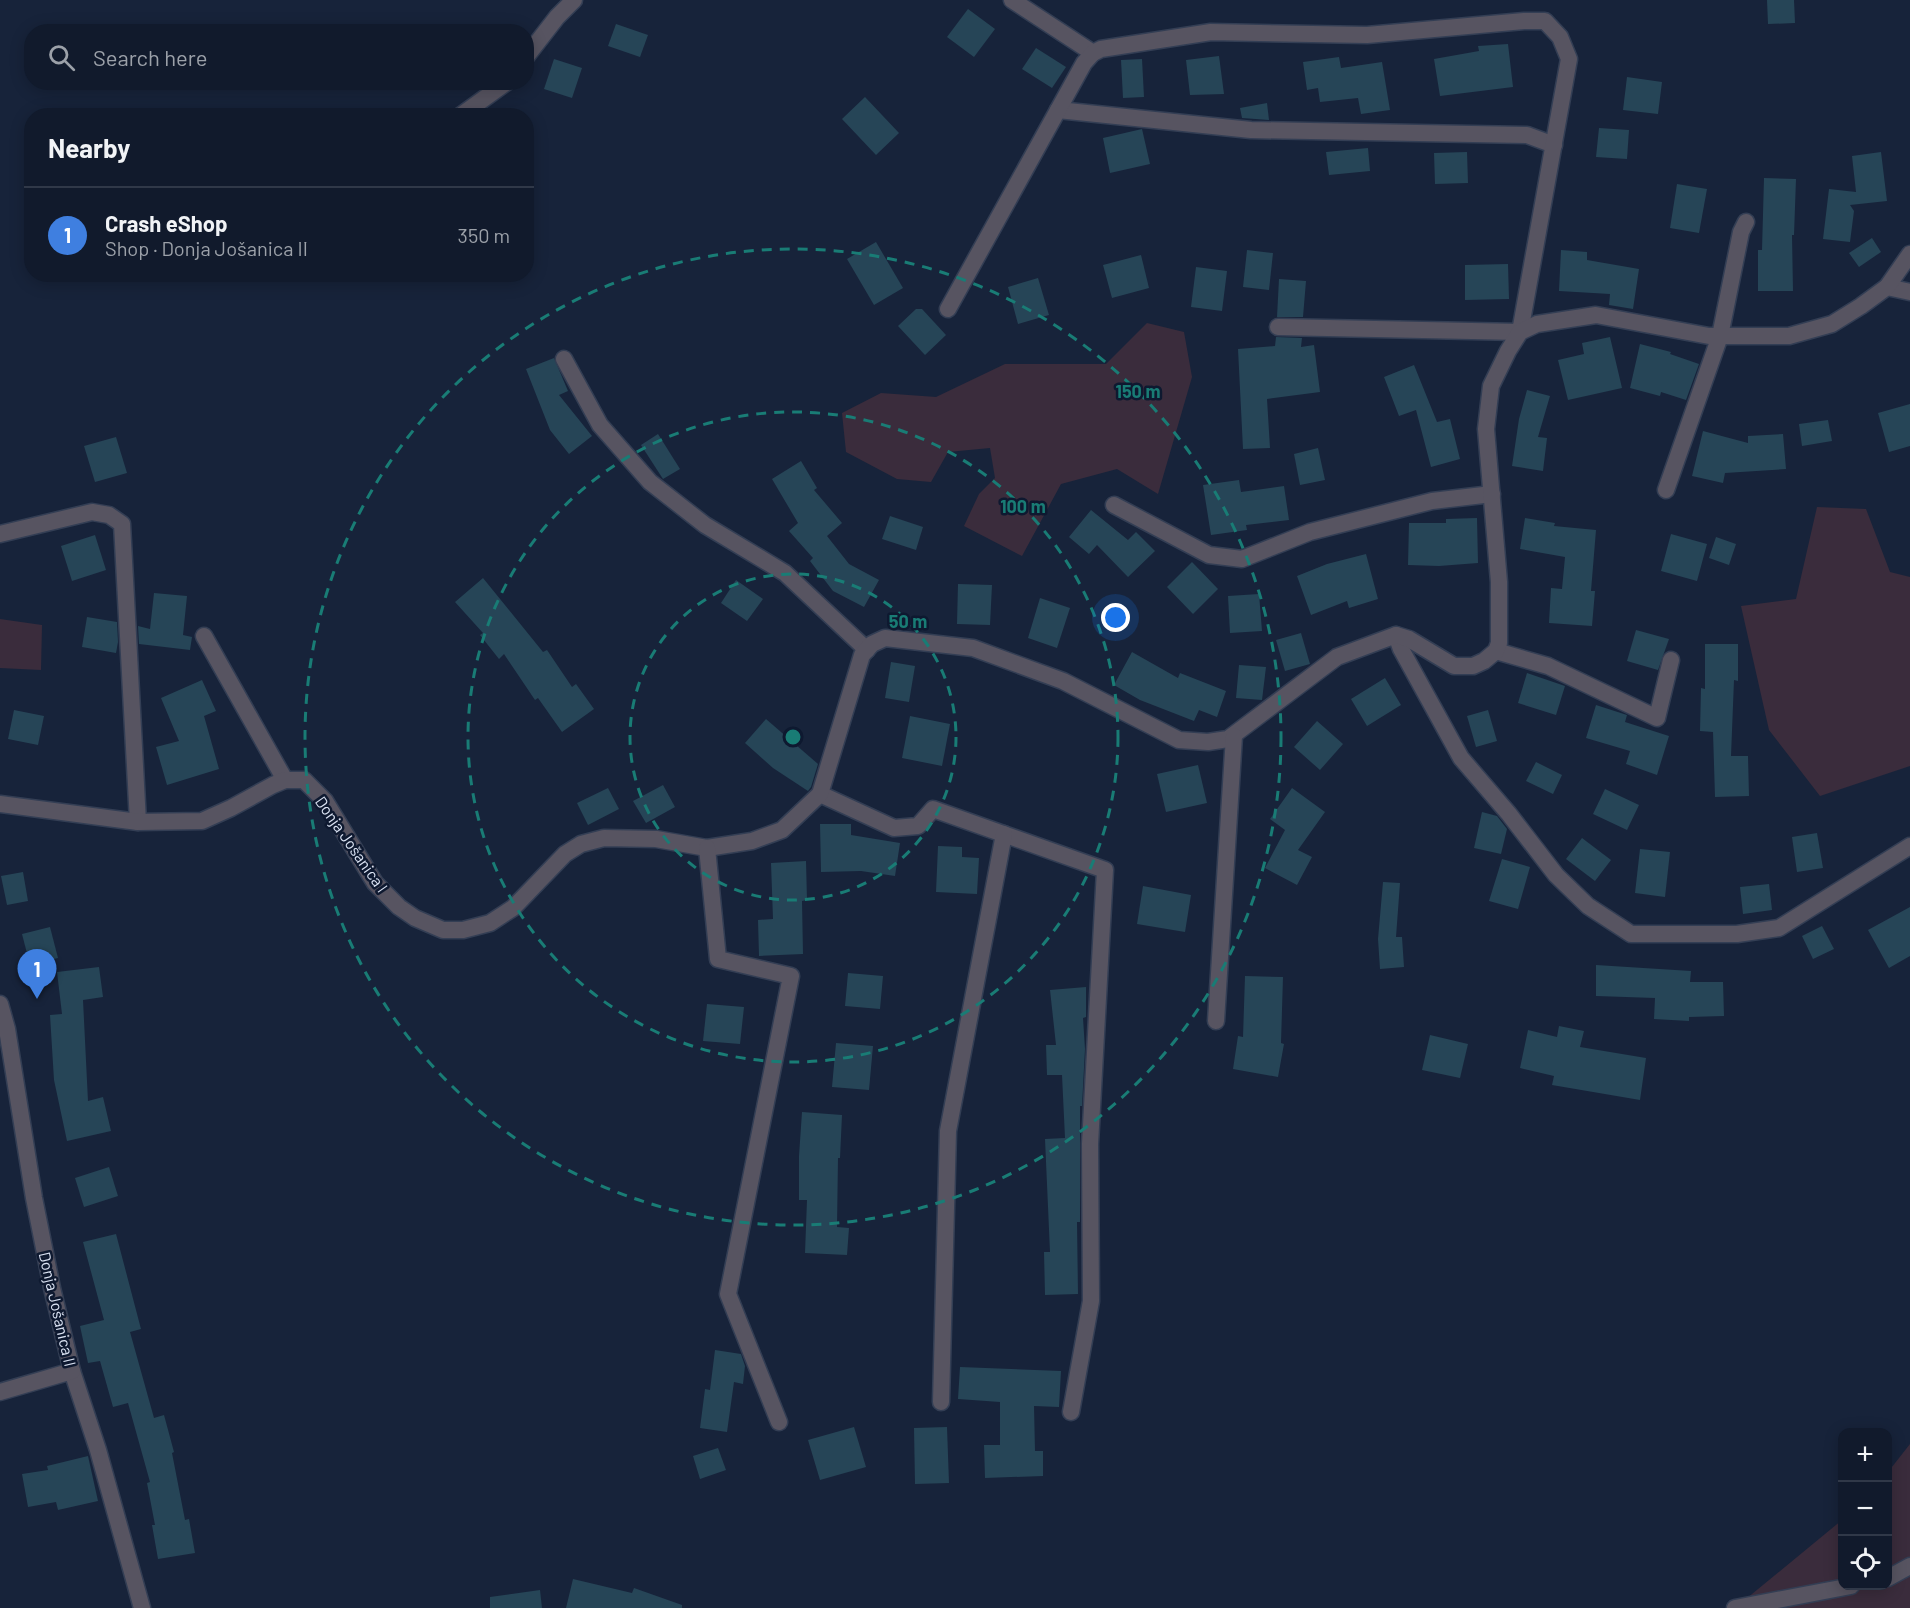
<!DOCTYPE html>
<meta charset="utf-8">
<style>
body{margin:0;font-family:Barlow,sans-serif;background:#1a2334;color:#f1f3f6}
.controls{position:absolute;right:18px;bottom:18px;display:grid;overflow:hidden;border-radius:12px;box-shadow:0 3px 15px #0003}
.controls button{width:54px;height:54px;display:grid;place-items:center;padding:0;border:0;border-bottom:2px solid #303848;background:#111a2c;color:#f1f3f6;font:30px sans-serif}
.you{position:absolute;left:1116px;top:618px;width:21px;height:21px;margin:-15px;border:4px solid #fff;border-radius:50%;background:#1a73e8;box-shadow:0 0 0 9px #1a73e833}
.badge{display:grid;place-items:center;width:39px;height:39px;border-radius:50%;background:#d93025;color:#fff;font-size:20px;font-weight:700}
.pin{position:absolute;translate:-50% -50px;filter:drop-shadow(0 2px 3px #0008)}
.pin::after{content:'';position:absolute;top:32px;width:21px;height:18px;background:inherit;clip-path:polygon(0 0,100% 0,50% 100%)}
.list{margin:0;padding:0;list-style:none}
h2{display:flex;justify-content:space-between;align-items:center;height:78px;margin:0;padding:0 24px;font-size:26px}
h2 small{font-size:20px;font-weight:400;color:#9ca1a9}
.list li{display:grid;grid-template-columns:39px 1fr auto;gap:18px;align-items:center;box-sizing:border-box;height:96px;padding:0 24px;border-top:2px solid #303848}
.list b{display:block;font-size:22px;white-space:nowrap}
.list p{margin:0;font-size:20px;white-space:nowrap;color:#9ca1a9}
.list em{font-size:20px;font-style:normal;color:#9ca1a9}
.icon{flex:none;width:33px;height:33px;fill:none;stroke:currentColor;stroke-width:2;stroke-linecap:round;stroke-linejoin:round}
.map{position:relative;flex:none;width:1910px;height:1608px;overflow:hidden}
.search{position:absolute;background:#111a2c;box-shadow:0 3px 15px #0003;left:24px;top:24px;width:510px;height:66px;display:flex;align-items:center;gap:15px;box-sizing:border-box;padding:0 21px;border-radius:24px;color:#9ca1a9;font-size:22px}
.panel{position:absolute;background:#111a2c;box-shadow:0 3px 15px #0003;left:24px;top:108px;width:510px;height:174px;border-radius:24px}
.map>svg:first-child{display:block}
</style>
<div class="map">
<svg width="1910" height="1608" viewBox="0 0 1910 1608">
<rect width="100%" height="100%" fill="#17233a"/>
<g fill="#3a2c3c">
<polygon points="1147,323 1184,332 1192,377 1158,494 1117,469 1061,484 1022,556 964,526 979,494 995,478 990,448 948,452 931,482 897,479 846,452 842,413 881,393 936,397 1005,364 1106,364"/>
<polygon points="1817,507 1866,509 1890,572 1910,577 1910,766 1820,796 1769,730 1741,606 1796,599"/>
<polygon points="0,619 42,625 41,670 0,668"/>
<polygon points="1910,1444 1910,1608 1735,1608 1842,1520 1842,1586 1888,1586 1888,1472"/>
</g>
<g fill="#264557">
<polygon points="1767,0 1794,0 1795,23 1768,24"/>
<polygon points="968,9 995,29 974,57 947,37"/>
<polygon points="616,24 648,35 640,57 608,46"/>
<polygon points="1508,44 1513,87 1440,96 1434,59 1479,51 1478,46"/>
<polygon points="1036,48 1066,67 1052,88 1022,69"/>
<polygon points="1219,56 1224,94 1190,95 1186,60"/>
<polygon points="1339,57 1341,68 1382,62 1390,110 1361,114 1358,98 1320,102 1318,88 1307,90 1303,62"/>
<polygon points="554,59 582,68 572,98 544,89"/>
<polygon points="1142,59 1144,97 1123,98 1121,60"/>
<polygon points="1627,77 1662,82 1658,114 1623,110"/>
<polygon points="865,97 899,133 876,155 842,119"/>
<polygon points="1267,103 1269,120 1242,118 1240,108"/>
<polygon points="1599,128 1629,130 1627,159 1596,157"/>
<polygon points="1142,129 1150,164 1110,173 1103,138"/>
<polygon points="1368,148 1370,171 1329,175 1326,152"/>
<polygon points="1467,152 1468,183 1435,184 1434,153"/>
<polygon points="1881,152 1887,201 1850,205 1854,211 1850,242 1823,239 1829,189 1856,192 1852,156"/>
<polygon points="1764,178 1796,179 1794,235 1792,235 1793,291 1758,291 1758,250 1762,250"/>
<polygon points="1677,184 1707,189 1699,233 1670,228"/>
<polygon points="1872,238 1881,252 1859,267 1849,253"/>
<polygon points="876,242 903,288 874,305 847,259"/>
<polygon points="1247,250 1273,253 1269,290 1243,287"/>
<polygon points="1561,250 1587,252 1587,260 1639,269 1633,309 1609,305 1610,294 1559,291"/>
<polygon points="1141,255 1149,288 1112,298 1103,265"/>
<polygon points="1508,264 1509,299 1465,300 1465,265"/>
<polygon points="1196,267 1227,271 1222,311 1191,307"/>
<polygon points="1038,278 1049,315 1018,324 1008,287"/>
<polygon points="1279,279 1306,281 1303,317 1277,317"/>
<polygon points="916,309 922,309 946,335 925,355 898,326"/>
<polygon points="1276,337 1302,338 1301,347 1314,345 1320,392 1267,399 1270,448 1243,449 1238,349 1275,346"/>
<polygon points="1610,337 1622,388 1568,400 1558,360 1584,354 1582,343"/>
<polygon points="1640,344 1671,352 1670,354 1699,364 1686,400 1661,392 1660,396 1630,388"/>
<polygon points="554,358 568,391 559,395 592,436 569,454 550,430 526,369"/>
<polygon points="1414,365 1437,422 1450,419 1460,459 1431,467 1416,410 1399,416 1384,377"/>
<polygon points="1527,390 1550,396 1538,437 1547,438 1543,471 1512,466 1519,419"/>
<polygon points="1910,404 1910,446 1889,452 1878,413"/>
<polygon points="1828,420 1832,441 1802,446 1799,424"/>
<polygon points="1703,431 1748,443 1748,436 1783,434 1786,469 1725,473 1723,483 1692,476"/>
<polygon points="658,434 680,469 663,479 641,445"/>
<polygon points="116,437 127,473 95,482 84,446"/>
<polygon points="1318,448 1325,480 1300,485 1294,454"/>
<polygon points="801,461 817,488 814,490 842,523 827,536 849,564 879,580 864,607 833,591 810,561 813,558 789,531 798,523 772,479"/>
<polygon points="1239,480 1241,492 1284,486 1289,520 1246,525 1247,530 1211,535 1203,485"/>
<polygon points="1091,510 1128,540 1136,532 1155,551 1128,577 1097,545 1089,554 1069,537"/>
<polygon points="890,516 923,527 916,550 882,539"/>
<polygon points="1477,518 1478,563 1439,566 1408,565 1409,523 1446,523 1446,519"/>
<polygon points="1525,518 1555,523 1554,526 1596,530 1591,591 1595,591 1592,626 1549,623 1551,588 1562,589 1565,557 1520,549"/>
<polygon points="1671,534 1707,544 1697,581 1661,571"/>
<polygon points="95,535 106,570 72,581 61,546"/>
<polygon points="1716,537 1736,544 1729,565 1709,558"/>
<polygon points="1366,554 1378,599 1349,608 1347,601 1311,615 1297,576 1327,564"/>
<polygon points="1192,562 1218,589 1193,614 1167,587"/>
<polygon points="483,578 543,652 547,650 572,687 576,684 594,709 562,732 538,698 535,700 504,654 499,659 480,635 483,633 455,602"/>
<polygon points="736,580 763,599 747,621 721,603"/>
<polygon points="958,584 992,585 990,625 957,624"/>
<polygon points="154,593 187,596 183,635 192,637 190,650 139,644 138,626 150,629"/>
<polygon points="1259,594 1262,631 1230,633 1228,596"/>
<polygon points="1040,598 1070,608 1057,648 1028,638"/>
<polygon points="87,617 117,622 118,642 116,653 82,647"/>
<polygon points="1636,630 1669,639 1658,670 1627,661"/>
<polygon points="1301,633 1310,664 1285,671 1276,640"/>
<polygon points="1705,644 1738,644 1738,681 1734,680 1731,756 1748,756 1749,796 1715,797 1713,732 1700,731 1701,688 1705,689"/>
<polygon points="1132,652 1178,678 1180,673 1226,691 1217,717 1199,710 1194,721 1140,700 1114,685"/>
<polygon points="891,662 915,666 909,702 885,698"/>
<polygon points="1239,665 1266,667 1262,700 1236,698"/>
<polygon points="1527,673 1565,686 1556,715 1518,703"/>
<polygon points="1385,678 1401,705 1367,726 1351,699"/>
<polygon points="202,680 216,711 204,716 219,769 167,785 156,747 179,741 161,698"/>
<polygon points="1596,705 1627,715 1625,722 1669,736 1657,775 1626,764 1630,751 1586,738"/>
<polygon points="14,710 44,716 38,745 8,739"/>
<polygon points="1488,710 1497,741 1476,747 1467,716"/>
<polygon points="910,716 950,724 942,766 902,758"/>
<polygon points="766,719 818,764 811,787 808,791 773,768 745,743"/>
<polygon points="1317,721 1343,744 1320,770 1294,747"/>
<polygon points="1536,762 1562,775 1553,794 1526,781"/>
<polygon points="1198,765 1207,803 1166,812 1157,774"/>
<polygon points="663,785 675,807 646,823 633,801"/>
<polygon points="608,788 619,809 588,825 577,803"/>
<polygon points="1292,788 1325,812 1298,850 1312,857 1297,885 1265,868 1285,830 1270,819"/>
<polygon points="1605,789 1639,805 1627,830 1593,814"/>
<polygon points="1482,812 1497,816 1507,829 1501,854 1474,848"/>
<polygon points="820,824 851,824 851,835 900,843 895,876 861,871 821,872"/>
<polygon points="1817,833 1823,868 1797,872 1792,837"/>
<polygon points="1582,838 1611,860 1595,881 1566,859"/>
<polygon points="938,846 962,847 962,857 979,858 977,894 936,892"/>
<polygon points="1640,849 1670,852 1665,897 1635,893"/>
<polygon points="1502,859 1530,867 1518,909 1489,901"/>
<polygon points="806,861 807,900 802,901 803,954 759,956 758,920 773,919 771,863"/>
<polygon points="23,872 28,901 7,905 1,876"/>
<polygon points="1383,882 1400,883 1396,937 1402,937 1404,967 1380,969 1378,939"/>
<polygon points="1769,884 1772,910 1743,914 1740,887"/>
<polygon points="1143,886 1191,895 1185,932 1137,924"/>
<polygon points="1910,907 1910,956 1889,968 1868,930"/>
<polygon points="1822,926 1834,949 1813,959 1802,936"/>
<polygon points="50,927 58,958 30,965 22,934"/>
<polygon points="1596,965 1691,971 1690,982 1723,982 1724,1016 1689,1017 1689,1021 1654,1019 1655,998 1596,996"/>
<polygon points="99,967 103,997 83,1000 88,1101 103,1097 111,1131 67,1141 54,1080 50,1015 62,1014 57,972"/>
<polygon points="848,973 883,976 880,1009 845,1006"/>
<polygon points="1245,976 1283,977 1281,1043 1284,1044 1278,1077 1233,1069 1238,1036 1243,1037"/>
<polygon points="1086,987 1086,1017 1083,1018 1085,1049 1082,1106 1080,1106 1080,1222 1077,1222 1078,1294 1045,1295 1044,1252 1050,1252 1045,1139 1065,1138 1062,1075 1047,1075 1046,1045 1056,1045 1050,990"/>
<polygon points="707,1004 744,1007 740,1044 703,1041"/>
<polygon points="1559,1026 1584,1031 1580,1047 1646,1058 1640,1100 1552,1085 1554,1076 1520,1068 1528,1030 1557,1037"/>
<polygon points="1430,1035 1468,1044 1460,1078 1422,1070"/>
<polygon points="836,1043 873,1046 869,1090 832,1087"/>
<polygon points="802,1112 842,1115 840,1158 838,1158 837,1227 849,1228 847,1255 805,1253 807,1200 799,1200 799,1156"/>
<polygon points="109,1167 118,1196 84,1207 75,1178"/>
<polygon points="116,1234 141,1329 130,1332 154,1418 164,1415 174,1452 172,1453 185,1520 189,1519 195,1553 158,1559 152,1525 155,1525 147,1483 150,1482 128,1403 113,1407 100,1361 88,1363 80,1326 104,1320 83,1242"/>
<polygon points="715,1350 741,1354 745,1366 743,1384 734,1382 727,1432 700,1428 705,1389 710,1390"/>
<polygon points="960,1367 1061,1371 1059,1407 1034,1406 1035,1451 1043,1451 1043,1476 985,1478 984,1445 1000,1445 1000,1402 958,1399"/>
<polygon points="854,1427 866,1467 820,1480 808,1440"/>
<polygon points="947,1427 949,1483 915,1484 914,1428"/>
<polygon points="718,1448 726,1470 700,1479 693,1456"/>
<polygon points="88,1456 98,1501 58,1510 56,1502 28,1507 22,1474 48,1470 47,1466"/>
<polygon points="573,1579 632,1593 634,1588 682,1605 682,1608 566,1608"/>
<polygon points="540,1590 542,1608 490,1608 490,1597"/>
</g>
<g fill="none" stroke-linecap="round" stroke-linejoin="round">
<defs>
<g id="minor">
<polyline points="1012,0 1093,53"/>
<polyline points="526,57 557,17 574,0"/>
<polyline points="1058,110 1251,130 1527,135 1554,145"/>
<polyline points="460,116 507,82"/>
<polyline points="1887,287 1910,292"/>
<polyline points="948,309 1084,63 1093,53 1101,49 1211,32 1367,35 1524,21 1545,21 1560,37 1569,59 1520,332 1278,327"/>
<polyline points="564,359 600,425 650,482 705,525 785,573 867,650"/>
<polyline points="1666,490 1720,336 1741,232 1746,222"/>
<polyline points="1114,505 1209,555 1242,559 1310,532 1432,501 1492,494"/>
<polyline points="0,534 92,512 109,515 122,524 138,822"/>
<polyline points="1396,635 1401,649 1461,758 1509,814 1556,875 1588,906 1631,934 1737,934 1779,928 1910,846"/>
<polyline points="204,636 285,780"/>
<polyline points="1496,651 1548,666 1657,718 1671,660"/>
<polyline points="820,794 894,828 918,826 933,809 1105,870 1090,1144 1091,1301 1071,1412"/>
<polyline points="0,804 138,822 202,821 231,808 273,785 285,780 304,780 325,801 375,883 399,907 415,918 443,930 463,930 490,923 513,908 565,854 581,844 604,838 656,839 707,848 752,841 782,830 820,794 862,655 872,644 885,638 973,648 1063,681 1179,740 1208,742 1228,739 1337,657 1396,635 1409,639 1454,666 1473,666 1484,661 1496,651 1499,643 1499,582 1486,429 1491,386 1508,351 1520,332 1537,324 1596,315 1709,336 1789,336 1832,324 1861,306 1887,287 1910,254"/>
<polyline points="707,848 718,959 791,976 728,1294 779,1422"/>
<polyline points="0,1004 7,1029 34,1198 52,1288 72,1371 98,1450 142,1608"/>
<polyline points="1216,1021 1234,736"/>
<polyline points="0,1392 72,1371"/>
<polyline points="941,1402 948,1131 1004,834"/>
<polyline points="1888,1578 1910,1566"/>
<polyline points="1735,1608 1851,1586"/>
</g>
</defs>
<use href="#minor" stroke="#333e54" stroke-width="19"/>
<use href="#minor" stroke="#575461" stroke-width="16"/>
</g>
<g fill="none" stroke="#197c75" stroke-width="3" stroke-dasharray="10 8">
<circle cx="793" cy="737" r="163"/>
<circle cx="793" cy="737" r="325"/>
<circle cx="793" cy="737" r="488"/>
</g>
<g text-anchor="middle" dominant-baseline="central" stroke-width="5" stroke-linejoin="round" paint-order="stroke">
<g font-size="16" fill="#dce4f4" stroke="#0e1930">
<text transform="translate(352 844) rotate(55)">Donja Jošanica I</text>
<text transform="translate(58 1309) rotate(77)">Donja Jošanica II</text>
</g>
</g>
<circle cx="793" cy="737" r="9" fill="#197c75" stroke="#0e1930" stroke-width="3"/>
<g font-size="18" text-anchor="middle" font-weight="bold" fill="#197c75" stroke="#0e1930" stroke-width="5" stroke-linejoin="round" paint-order="stroke">
<text x="1138" y="398">150 m</text>
<text x="1023" y="513">100 m</text>
<text x="908" y="628">50 m</text>
</g>
</svg>
<div class="controls">
<button>+</button>
<button>−</button>
<button><svg class="icon" aria-label="locate" viewBox="0 0 24 24"><circle cx="12" cy="12" r="6"/><path d="M12 2v4M12 18v4M2 12h4M18 12h4"/></svg></button>
</div>
<div class="you"></div>
<div class="pin badge" style="left:37px;top:999px;background:#3f7fe0">1</div>
<div class="search"><svg class="icon" aria-label="search" viewBox="0 0 24 24"><circle cx="10" cy="10" r="6"/><path d="M15 15l6 6"/></svg>Search here</div>
<section class="panel">
<h2>Nearby<small></small></h2>
<ul class="list">
<li><span class="badge" style="background:#3f7fe0">1</span><div><b>Crash eShop</b><p>Shop · Donja Jošanica II</p></div><em>350 m</em></li>
</ul>
</section>
</div>
